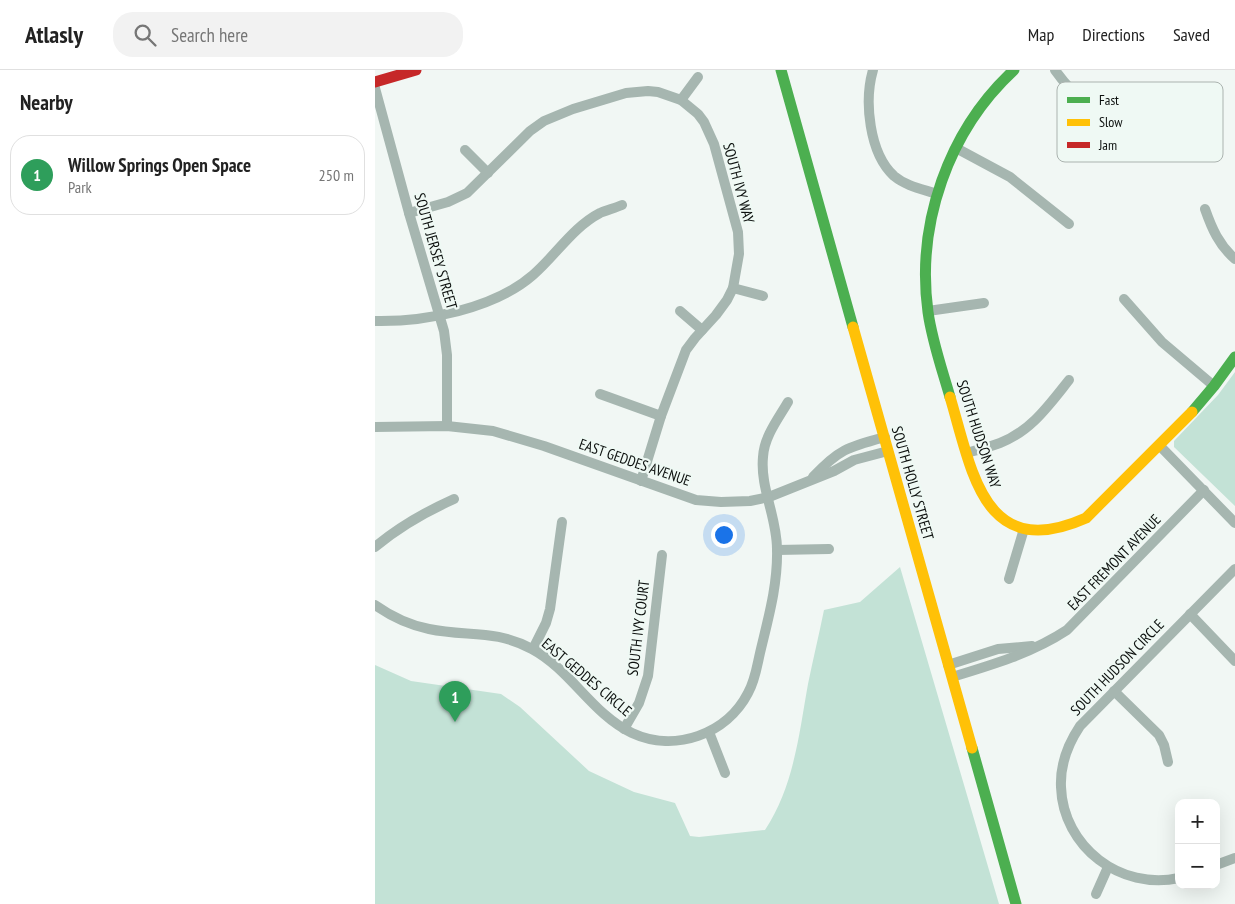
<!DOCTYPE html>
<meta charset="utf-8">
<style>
body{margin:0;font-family:"PT Sans Narrow",sans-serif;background:#f2f2f2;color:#222}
.controls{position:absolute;right:15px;bottom:15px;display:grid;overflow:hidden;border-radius:10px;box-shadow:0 5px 20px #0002}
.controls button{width:45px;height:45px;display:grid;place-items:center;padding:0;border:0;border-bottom:1px solid #e0e0e0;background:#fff;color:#222;font:25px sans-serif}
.you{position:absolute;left:348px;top:464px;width:18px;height:18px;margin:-12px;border:4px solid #fff;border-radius:50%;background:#1a73e8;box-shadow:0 0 0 8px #1a73e833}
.badge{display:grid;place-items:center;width:32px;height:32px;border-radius:50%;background:#db2777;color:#fff;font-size:16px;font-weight:700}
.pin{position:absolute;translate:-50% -41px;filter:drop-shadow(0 1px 2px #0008)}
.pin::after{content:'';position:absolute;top:26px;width:18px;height:15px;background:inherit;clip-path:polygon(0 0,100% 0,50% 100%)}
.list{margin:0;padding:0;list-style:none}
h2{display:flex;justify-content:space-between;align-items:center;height:65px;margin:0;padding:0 20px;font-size:21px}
h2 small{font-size:16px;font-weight:400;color:#767676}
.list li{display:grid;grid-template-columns:32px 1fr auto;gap:15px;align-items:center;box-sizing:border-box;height:80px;margin:0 10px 10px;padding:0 10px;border:1px solid #e0e0e0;border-radius:20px}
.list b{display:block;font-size:19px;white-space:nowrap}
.list p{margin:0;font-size:16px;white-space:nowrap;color:#767676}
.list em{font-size:16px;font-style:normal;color:#767676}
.icon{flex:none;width:28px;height:28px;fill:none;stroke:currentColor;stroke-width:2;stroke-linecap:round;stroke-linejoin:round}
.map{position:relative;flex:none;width:860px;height:834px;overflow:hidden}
header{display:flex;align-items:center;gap:30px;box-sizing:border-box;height:70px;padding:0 25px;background:#fff;border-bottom:1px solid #e0e0e0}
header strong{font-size:24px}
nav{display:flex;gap:28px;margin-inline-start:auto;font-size:18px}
.search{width:350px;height:45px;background:#f2f2f2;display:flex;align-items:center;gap:12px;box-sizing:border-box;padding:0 18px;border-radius:20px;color:#767676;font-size:19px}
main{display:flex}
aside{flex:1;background:#fff}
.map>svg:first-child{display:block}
</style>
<header>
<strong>Atlasly</strong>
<div class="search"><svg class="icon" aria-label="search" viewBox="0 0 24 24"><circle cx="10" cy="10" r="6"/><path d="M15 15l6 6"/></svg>Search here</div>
<nav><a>Map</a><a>Directions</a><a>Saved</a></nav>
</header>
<main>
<aside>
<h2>Nearby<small></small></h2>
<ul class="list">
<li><span class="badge" style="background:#2e9e5b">1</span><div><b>Willow Springs Open Space</b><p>Park</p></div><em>250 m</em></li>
</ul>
</aside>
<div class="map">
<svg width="860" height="834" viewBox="0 0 860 834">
<rect width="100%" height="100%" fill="#f1f7f4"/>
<g fill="#c3e2d6">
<polygon points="860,302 860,436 799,377 799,371 843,325"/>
<path d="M525,497L624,834H0V595L36,611L126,624L145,637L214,701L259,722L300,733L315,766L324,767L390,760C419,716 424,664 433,614C438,589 444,565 449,540L485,532Z"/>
</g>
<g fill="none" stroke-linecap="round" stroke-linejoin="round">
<g stroke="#a6b6b0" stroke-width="10">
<path d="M498,0C489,31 494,83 519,106C531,116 547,119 562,124"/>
<path d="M680,0C717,52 748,49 806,42"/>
<polyline points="0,18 34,143 69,261 72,285 72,356"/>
<polyline points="306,30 323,7"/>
<polyline points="581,78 635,107 694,154"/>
<polyline points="90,80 113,103"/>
<path d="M830,139C837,159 844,175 860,189"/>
<polyline points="34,143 73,132 92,123 155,61 169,51 198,39 251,23 273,21 283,22 306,30 323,44 329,52 339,74 363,162 364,184 358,218 352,230 341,245 320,268 311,280 286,346 266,411"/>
<polyline points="358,218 388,226"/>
<polyline points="749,229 787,272 839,316"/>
<polyline points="305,241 327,260"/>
<polyline points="553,241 609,233"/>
<path d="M0,251C50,252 119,239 158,205C181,185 198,157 225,143C232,140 240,138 247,135"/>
<polyline points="225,324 286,346"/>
<polyline points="0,357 72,356 118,361 169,376 321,430 346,432 375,431 394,427 459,401 479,390 513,381"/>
<polyline points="784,375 860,453"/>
<path d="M591,383C603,380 614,377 625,373C656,361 674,335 694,310"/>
<path d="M438,407C464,379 473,377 510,367"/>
<path d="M0,477C25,456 50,442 79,429"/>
<polyline points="402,480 454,479"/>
<polyline points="634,509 649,459"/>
<path d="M0,535C17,547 34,555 54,559C92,567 120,559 157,579C196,600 217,644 257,663C300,683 352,664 373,623C380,611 382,596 385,583C393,549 403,515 402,479C402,447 385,418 388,387C389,367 403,349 413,332"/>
<polyline points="815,544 860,591"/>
<polyline points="158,579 171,553 175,539 187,452"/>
<polyline points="573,595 623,579 657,576"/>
<path d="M577,607C617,595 657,583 692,560L829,420"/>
<polyline points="739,621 784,665 789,675 793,692"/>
<polyline points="249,659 264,633 273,606 287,485"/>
<polyline points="334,662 350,703"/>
<polyline points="841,795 860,788"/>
<path d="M804,808C746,821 688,777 686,717C685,695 693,674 705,656L860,499"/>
<polyline points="721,824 733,797"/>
</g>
<g stroke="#4caf50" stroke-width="11">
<polyline points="406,0 478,257"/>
<path d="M575,327C567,299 557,271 553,242C541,154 573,61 639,0"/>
<polyline points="817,342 839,316 860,287"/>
<polyline points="597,678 641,834"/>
</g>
<g stroke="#ffc107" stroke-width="11">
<polyline points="478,257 597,678"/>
<path d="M575,327C597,400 608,494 711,448L817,342"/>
</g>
<polyline stroke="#c62828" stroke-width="11" points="0,12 41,0"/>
</g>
<g text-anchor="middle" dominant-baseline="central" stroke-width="4.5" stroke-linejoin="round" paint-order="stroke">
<g font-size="15" fill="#0c100e" stroke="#eff9f4">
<text transform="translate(364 113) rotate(75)">SOUTH IVY WAY</text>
<text transform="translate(61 181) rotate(74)">SOUTH JERSEY STREET</text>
<text transform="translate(604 364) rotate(72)">SOUTH HUDSON WAY</text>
<text transform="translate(260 392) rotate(19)">EAST GEDDES AVENUE</text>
<text transform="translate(538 413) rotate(74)">SOUTH HOLLY STREET</text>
<text transform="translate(739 492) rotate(-46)">EAST FREMONT AVENUE</text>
<text transform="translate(263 558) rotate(-83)">SOUTH IVY COURT</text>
<text transform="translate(742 597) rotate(-46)">SOUTH HUDSON CIRCLE</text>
<text transform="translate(212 607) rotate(40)">EAST GEDDES CIRCLE</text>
</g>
</g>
<rect x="682" y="12" width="166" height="80" rx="8" fill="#eff9f4" stroke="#abb3af" stroke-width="1"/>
<rect x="692" y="27" width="23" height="6" fill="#4caf50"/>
<rect x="692" y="49" width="23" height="7" fill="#ffc107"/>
<rect x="692" y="72" width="23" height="6" fill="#c62828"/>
<g font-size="14" fill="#0c100e">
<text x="724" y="35">Fast</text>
<text x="724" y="57">Slow</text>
<text x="724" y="80">Jam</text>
</g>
</svg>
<div class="controls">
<button>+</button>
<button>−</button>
</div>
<div class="you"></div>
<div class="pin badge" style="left:80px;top:652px;background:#2e9e5b">1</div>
</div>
</main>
